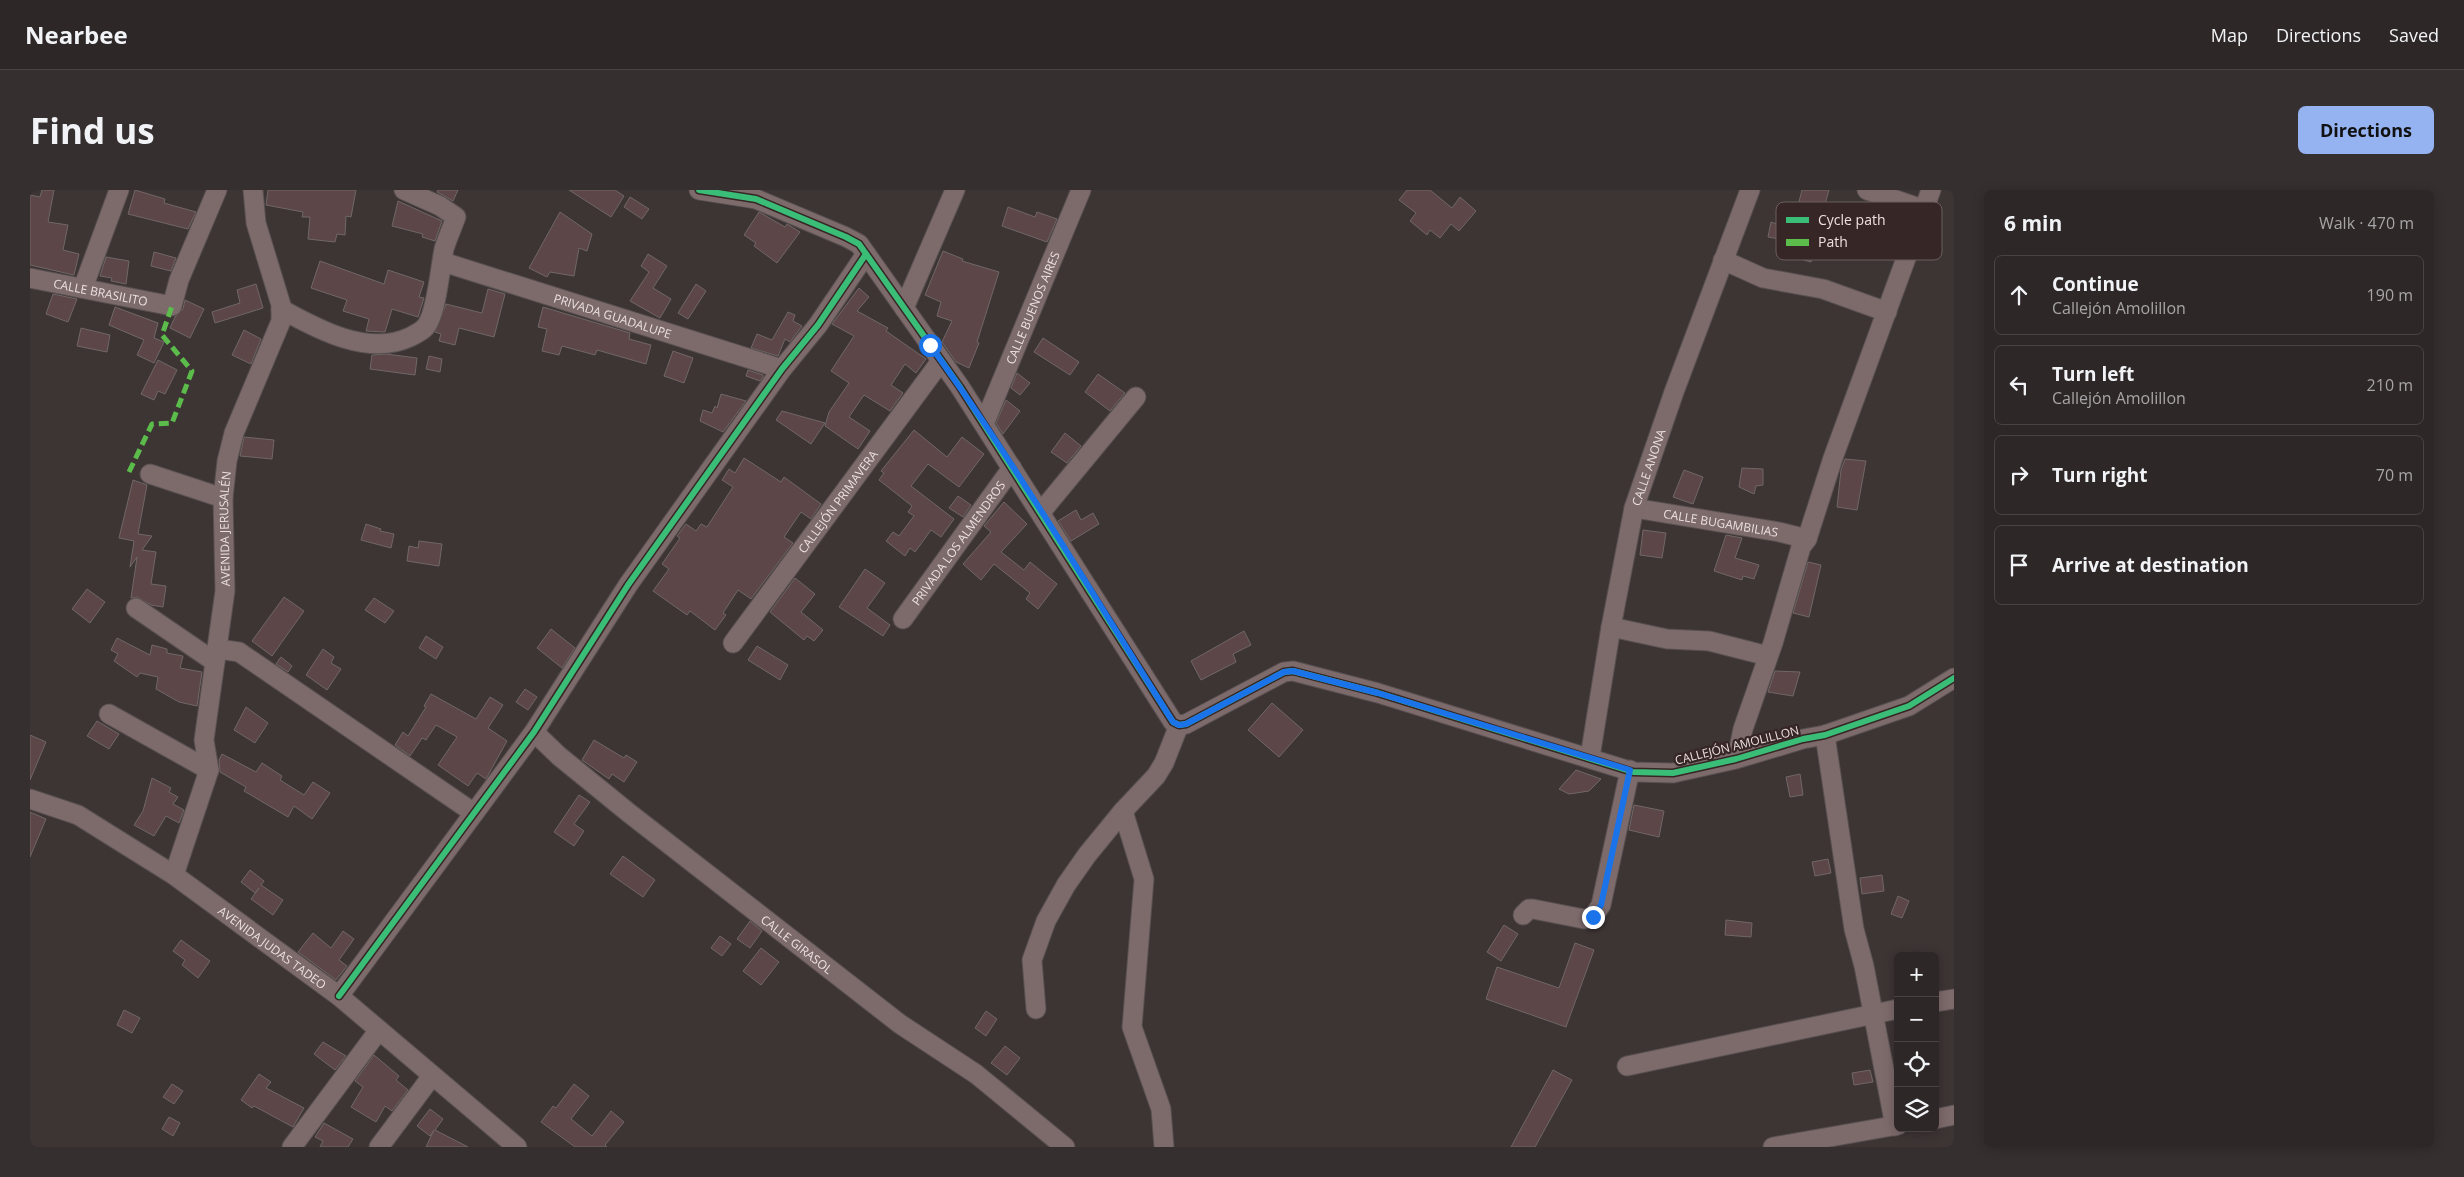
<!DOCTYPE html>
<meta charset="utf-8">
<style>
body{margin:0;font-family:"Open Sans",sans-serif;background:#362f2f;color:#f1f3f6}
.controls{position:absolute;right:15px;bottom:15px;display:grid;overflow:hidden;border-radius:8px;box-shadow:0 2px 12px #0003}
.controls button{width:45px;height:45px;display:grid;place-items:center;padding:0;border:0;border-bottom:1px solid #494444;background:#2e2727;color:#f1f3f6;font:25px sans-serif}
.stop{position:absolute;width:15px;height:15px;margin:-11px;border:4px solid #1a73e8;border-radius:50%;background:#fff}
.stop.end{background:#1a73e8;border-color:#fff;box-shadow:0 1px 5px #0008}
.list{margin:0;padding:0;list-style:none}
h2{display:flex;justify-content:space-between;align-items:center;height:65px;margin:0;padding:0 20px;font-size:21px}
h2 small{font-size:16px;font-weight:400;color:#a7a5a7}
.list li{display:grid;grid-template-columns:32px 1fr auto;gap:15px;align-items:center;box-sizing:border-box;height:80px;margin:0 10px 10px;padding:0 10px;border:1px solid #494444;border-radius:8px}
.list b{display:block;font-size:19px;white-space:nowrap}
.list p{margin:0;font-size:16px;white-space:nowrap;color:#a7a5a7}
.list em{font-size:16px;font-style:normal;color:#a7a5a7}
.icon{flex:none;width:28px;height:28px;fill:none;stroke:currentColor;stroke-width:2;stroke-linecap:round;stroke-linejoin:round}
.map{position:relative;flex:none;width:1924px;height:957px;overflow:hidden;border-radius:8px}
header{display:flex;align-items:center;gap:30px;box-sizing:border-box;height:70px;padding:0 25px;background:#2e2727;border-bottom:1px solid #494444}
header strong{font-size:24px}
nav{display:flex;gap:28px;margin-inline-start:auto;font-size:18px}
.intro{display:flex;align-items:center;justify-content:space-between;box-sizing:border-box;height:120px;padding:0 30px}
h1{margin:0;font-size:35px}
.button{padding:12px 22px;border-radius:8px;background:#95b2f1;color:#111;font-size:18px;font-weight:700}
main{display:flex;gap:30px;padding:0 30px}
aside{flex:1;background:#2e2727;border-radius:8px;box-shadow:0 2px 12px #0003}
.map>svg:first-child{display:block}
</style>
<header>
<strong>Nearbee</strong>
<nav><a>Map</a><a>Directions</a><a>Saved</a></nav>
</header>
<div class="intro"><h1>Find us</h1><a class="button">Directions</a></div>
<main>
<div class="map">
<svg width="1924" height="957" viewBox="0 0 1924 957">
<rect width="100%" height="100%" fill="#3d3434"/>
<g fill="#5c4648" stroke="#706767">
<polygon points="12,0 24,0 18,32 38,35 33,60 49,64 44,85 0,75 0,5 10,7"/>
<polygon points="105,0 135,9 134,13 166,22 158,39 98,24"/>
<polygon points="238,0 326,0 321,27 316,26 315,45 307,44 305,52 278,49 280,27 272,27 273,22 236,15"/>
<polygon points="408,0 428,0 423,11 407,2"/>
<polygon points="539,0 585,0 594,6 581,27"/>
<polygon points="1377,0 1400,0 1422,18 1430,7 1446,21 1429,41 1421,34 1410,48 1400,40 1397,45 1380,31 1386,23 1369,10"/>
<polygon points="1772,0 1799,0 1786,46 1781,72 1753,64 1755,50 1738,47 1741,32 1762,39"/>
<polygon points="600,7 619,19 612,29 594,17"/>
<polygon points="368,11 412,31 405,51 392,47 393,44 362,36"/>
<polygon points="978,17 1005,27 1007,22 1027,29 1017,52 972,36"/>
<polygon points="530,22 562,44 557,61 549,58 544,86 520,82 517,87 499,78"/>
<polygon points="729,22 755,37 757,34 770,42 747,73 724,56 726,53 714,45"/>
<polygon points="913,61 933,69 932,71 969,82 947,152 949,153 939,178 926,172 912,152 922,131 907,126 911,112 895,105"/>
<polygon points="124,62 146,68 141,81 121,76"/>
<polygon points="618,64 637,76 623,98 641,109 630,128 600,111 619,82 611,76"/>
<polygon points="76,67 99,71 96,94 81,91 82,88 70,86"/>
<polygon points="290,71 354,94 358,80 394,92 389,107 394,108 388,127 362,119 355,142 336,141 339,129 313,121 317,110 281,98"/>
<polygon points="226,94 233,118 185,133 182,122 210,113 207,100"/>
<polygon points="666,94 676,101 658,129 648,123"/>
<polygon points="829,98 839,107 827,121 858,138 856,141 896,169 886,183 875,174 861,195 873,203 860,221 834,205 819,227 840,241 828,259 795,236 799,222 819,193 801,181 824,146 802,134"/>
<polygon points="458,99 475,104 464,147 429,138 425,155 409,151 411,144 405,142 416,114 452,123"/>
<polygon points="23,104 47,109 38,132 16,124"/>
<polygon points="155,110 174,119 160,148 140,138 145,127 153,119"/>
<polygon points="85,117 128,133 124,148 134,152 124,173 107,165 114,150 79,135"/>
<polygon points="513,117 600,143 599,149 621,155 616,174 567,160 565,165 532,156 529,165 512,161 517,139 508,137"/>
<polygon points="758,122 765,125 763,131 772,136 760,152 755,149 748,166 721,158 727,144 742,150"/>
<polygon points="51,138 80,145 77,162 47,156"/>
<polygon points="214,140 231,149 221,174 202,165"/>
<polygon points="1013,148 1049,172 1040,185 1004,162"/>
<polygon points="643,161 663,168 654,193 634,186"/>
<polygon points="356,164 387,168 385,185 340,179 342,165"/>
<polygon points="399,166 412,169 410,182 396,179"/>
<polygon points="128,170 147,180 135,204 128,201 124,210 111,204"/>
<polygon points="718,180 733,185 733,187 730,191 716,186"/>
<polygon points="987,183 1000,193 990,205 981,198"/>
<polygon points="1068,184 1095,203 1080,221 1055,202"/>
<polygon points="691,204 716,211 693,242 670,231 673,220 682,223 685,216 687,218"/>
<polygon points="976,210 990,221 973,244 966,233"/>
<polygon points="752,221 795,233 781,254 746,230"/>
<polygon points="884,240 917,267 932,247 954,264 929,297 898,274 881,296 924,329 911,347 901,340 885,362 880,358 875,366 856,351 863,342 869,346 884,326 878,322 882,316 849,290 854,283 851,281"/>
<polygon points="1035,243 1051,256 1037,273 1021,262"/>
<polygon points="214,247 244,250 242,269 210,266"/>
<polygon points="714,268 751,292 754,287 791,314 781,329 771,322 754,347 763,353 721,409 708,400 693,423 696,425 685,440 660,421 657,425 623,401 639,379 632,374 650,348 647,346 656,334 666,341 671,334 677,337 703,297 692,290 699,279 705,283"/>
<polygon points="1815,269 1836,271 1827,320 1807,317 1811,280"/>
<polygon points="1712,278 1733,279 1733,295 1726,296 1724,304 1709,297"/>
<polygon points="1654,280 1673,287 1663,314 1643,307"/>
<polygon points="103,290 117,295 108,344 122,346 112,360 126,362 121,394 136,396 133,417 121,415 107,407 101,408 107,367 100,377 104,351 89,348"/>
<polygon points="928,306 941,315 933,327 919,318"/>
<polygon points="974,312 997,334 971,362 994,380 1000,372 1027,394 1008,419 996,409 1000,403 964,374 951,390 933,374 961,342 954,336"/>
<polygon points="1046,320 1051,330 1063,323 1069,334 1041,351 1028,331"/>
<polygon points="336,334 351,339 350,341 364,344 361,358 331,350"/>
<polygon points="1613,340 1636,343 1632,368 1610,365"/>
<polygon points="1696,345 1712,348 1705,368 1729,375 1724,389 1713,386 1712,390 1684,381"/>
<polygon points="389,351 412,354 409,376 377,371 379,356 388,358"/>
<polygon points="1778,372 1791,375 1779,427 1763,423"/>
<polygon points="835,379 855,393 837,418 860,435 853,446 809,417"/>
<polygon points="765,388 785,404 771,422 793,440 784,451 777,446 774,450 740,422"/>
<polygon points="57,399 75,412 60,433 42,419"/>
<polygon points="254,407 274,421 242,466 222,451"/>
<polygon points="344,408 364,421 355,433 335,420"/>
<polygon points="521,439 545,458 532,478 507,458"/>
<polygon points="1214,441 1221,455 1203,464 1206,472 1171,490 1161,471"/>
<polygon points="396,446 413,457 406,469 389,458"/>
<polygon points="87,448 120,465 122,455 137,459 137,463 153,466 150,478 172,482 167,516 149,512 126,499 128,487 110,483 107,487 84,471 88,464 81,460"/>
<polygon points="727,456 758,475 750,490 718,470"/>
<polygon points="293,459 304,467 301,473 311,479 297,500 276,485"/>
<polygon points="251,467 262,476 258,482 246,474"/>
<polygon points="1745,481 1770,482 1763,506 1738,502"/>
<polygon points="495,499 507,507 498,520 486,512"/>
<polygon points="401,504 446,529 460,507 473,515 458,538 477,551 456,589 447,583 438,596 408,575 427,547 406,535 396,550 392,548 380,566 365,555 373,542 378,546 396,517 394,516"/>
<polygon points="1242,513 1273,540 1249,567 1218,540"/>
<polygon points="216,517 238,533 225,553 204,540"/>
<polygon points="67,531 89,544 79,559 57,546"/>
<polygon points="0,545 16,552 0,590"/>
<polygon points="564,550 594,568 596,565 607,572 594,592 582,584 579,589 552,570"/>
<polygon points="192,564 226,582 232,573 252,586 250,590 274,605 283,592 300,603 282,629 264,616 258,627 214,601 216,597 190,582 189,570"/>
<polygon points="1546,580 1571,589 1559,601 1539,604 1529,599"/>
<polygon points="1770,584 1773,605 1760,607 1756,587"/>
<polygon points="122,588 141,598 139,602 148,607 143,614 154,620 149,633 136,626 124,646 104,635 113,621"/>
<polygon points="549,605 560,612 544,634 554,641 544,656 524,642"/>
<polygon points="1604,615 1634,621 1629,647 1599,640"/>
<polygon points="0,622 16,629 0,667"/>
<polygon points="593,666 625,690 613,707 580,684"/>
<polygon points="1798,669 1801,683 1785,686 1782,672"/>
<polygon points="220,680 234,691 231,695 253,710 243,725 221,709 229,698 225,703 211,692"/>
<polygon points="1852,685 1854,701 1832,704 1830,688"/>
<polygon points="1868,706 1879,711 1872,728 1861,724"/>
<polygon points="1696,730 1722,733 1721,747 1695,745"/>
<polygon points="720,731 732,741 720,758 707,749"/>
<polygon points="1474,735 1488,744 1471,771 1457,762"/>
<polygon points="313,741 324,749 309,770 317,776 306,790 268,762 283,743 301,758"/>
<polygon points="690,746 701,754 692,766 681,758"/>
<polygon points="151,750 180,771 168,788 152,775 155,770 143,761"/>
<polygon points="1545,753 1564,760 1536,837 1456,809 1467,777 1529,798"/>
<polygon points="731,758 749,772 731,795 713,781"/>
<polygon points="94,820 110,828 102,843 87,835"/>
<polygon points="956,821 967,829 956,846 945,838"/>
<polygon points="293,852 316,866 305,880 284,864"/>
<polygon points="975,856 990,868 977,885 961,873"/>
<polygon points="344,865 369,886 366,890 378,900 362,921 355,916 346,932 321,917 333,897 325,891"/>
<polygon points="1523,880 1542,890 1505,957 1481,957"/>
<polygon points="1840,880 1843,892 1824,895 1822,883"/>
<polygon points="229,884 241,892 236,898 274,918 263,937 224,916 222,918 211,910"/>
<polygon points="142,894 153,901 144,914 133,907"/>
<polygon points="544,894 559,906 541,929 562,946 581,921 594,932 575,955 577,957 545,957 511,932 523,916 526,918"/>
<polygon points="400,919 413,929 405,940 438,957 396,957 404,940 400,946 387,936"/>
<polygon points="139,927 150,933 143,946 132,939"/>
<polygon points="294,933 323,949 318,957 290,957 293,951 285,947"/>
</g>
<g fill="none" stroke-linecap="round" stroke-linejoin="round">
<defs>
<g id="minor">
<polyline points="669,0 726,9 816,47 829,54 930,197 1143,532 1149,535 1156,534 1254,482 1263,481 1348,503 1603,582 1643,583 1706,569 1773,549 1795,545 1879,516 1924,488"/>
<polyline points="1837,0 1895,20"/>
<polyline points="1693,70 1733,88 1793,99 1857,122"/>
<path id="s1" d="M413,72L752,179"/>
<path id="s2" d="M0,88L142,116L149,90L187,0"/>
<polyline points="53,98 89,0"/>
<polyline points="874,118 925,0"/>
<path d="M251,119C287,139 338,167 380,147C386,144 395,140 398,133C407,117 410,79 414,59C417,49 422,38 426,27L410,16L374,0"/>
<path id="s3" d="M954,234L1051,0"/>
<polyline points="120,284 193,308"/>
<path id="s4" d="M1604,318L1749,342L1777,349"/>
<polyline points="1011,322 1106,207"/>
<polyline points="106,418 185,472"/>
<path id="s5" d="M873,429L982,278"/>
<polyline points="1581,437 1637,449 1679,451 1738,466"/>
<path id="s6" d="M703,453L911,171"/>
<polyline points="188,459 209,462 444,623"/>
<polyline points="79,524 179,580"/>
<path id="s7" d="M504,542L529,566L599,623L870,834L946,884L1035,957"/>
<polyline points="1795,545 1824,739 1834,776 1865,936"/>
<path id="s8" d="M1560,567L1581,437L1604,318L1644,202L1720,0"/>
<polyline points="1707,568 1713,539 1743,453 1771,357 1777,349 1803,268 1901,0"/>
<path id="s9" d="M0,609L48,625L144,685L309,806L487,957"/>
<polyline points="1093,621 1114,689 1102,837 1131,919 1134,957"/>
<path id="s10" d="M144,685L179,580L174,550L195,401L193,308L197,271L204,243L251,131V115L226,33L223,0"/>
<polyline points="1493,725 1499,719 1503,719 1554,729 1563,727 1571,715 1600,580"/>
<polyline points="309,806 504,542 598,395 752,179 788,135 836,64"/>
<polyline points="1905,812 1924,809"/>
<polyline points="1006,819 1002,770 1016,731 1036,695 1057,665 1093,621 1126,586 1134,573 1149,535"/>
<polyline points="1597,876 1868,819"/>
<polyline points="1905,929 1924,925"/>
<polyline points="262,957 349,840"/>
<polyline points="349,957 402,886"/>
<polyline points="1743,957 1868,935"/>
</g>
</defs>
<use href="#minor" stroke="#585050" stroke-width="21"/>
<use href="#minor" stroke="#7d6a6b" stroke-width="19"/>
<polyline stroke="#5cbc4b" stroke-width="5" stroke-dasharray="10 5" stroke-linecap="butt" points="99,282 122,234 142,233 162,181 132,145 142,116"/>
<defs>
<g id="cycleway">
<polyline points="669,0 726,9 816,47 829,54 930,197 1143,532 1149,535 1156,534 1254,482 1263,481 1348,503 1603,582 1643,583 1706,569 1773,549 1795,545 1879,516 1924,488"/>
<polyline points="309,806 504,542 598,395 752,179 788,135 836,64"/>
</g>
</defs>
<use href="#cycleway" stroke="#372626" stroke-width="9"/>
<use href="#cycleway" stroke="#3abd76" stroke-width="6"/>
</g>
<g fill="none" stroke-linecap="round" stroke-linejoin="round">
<path stroke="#1a73e8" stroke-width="6" d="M900,155C987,276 1063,405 1143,532L1149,535L1156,534L1254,482L1263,481L1348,503L1600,580L1571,715L1563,727"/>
</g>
<g text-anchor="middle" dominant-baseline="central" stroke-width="4.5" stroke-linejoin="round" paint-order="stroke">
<g font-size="12" fill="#ece0e0" stroke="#372626">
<text stroke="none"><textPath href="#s2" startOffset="72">CALLE BRASILITO</textPath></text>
<text stroke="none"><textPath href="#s3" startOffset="126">CALLE BUENOS AIRES</textPath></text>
<text stroke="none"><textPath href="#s1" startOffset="178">PRIVADA GUADALUPE</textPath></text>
<text stroke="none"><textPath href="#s8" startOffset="296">CALLE ANONA</textPath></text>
<text stroke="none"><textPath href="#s6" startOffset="176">CALLEJÓN PRIMAVERA</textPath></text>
<text stroke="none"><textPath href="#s4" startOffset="88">CALLE BUGAMBILIAS</textPath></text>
<text stroke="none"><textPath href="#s10" startOffset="354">AVENIDA JERUSALÉN</textPath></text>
<text stroke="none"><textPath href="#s5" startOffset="94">PRIVADA LOS ALMENDROS</textPath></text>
<text transform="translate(1707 555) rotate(-14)">CALLEJÓN AMOLILLON</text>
<text stroke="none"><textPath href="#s7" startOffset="338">CALLE GIRASOL</textPath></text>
<text stroke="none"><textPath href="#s9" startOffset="286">AVENIDA JUDAS TADEO</textPath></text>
</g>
</g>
<rect x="1746" y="12" width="166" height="58" rx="8" fill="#372626" stroke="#6d5e5e" stroke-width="1"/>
<rect x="1756" y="27" width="23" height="6" fill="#3abd76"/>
<rect x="1756" y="49" width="23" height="7" fill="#5cbc4b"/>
<g font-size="14" fill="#ece0e0">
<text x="1788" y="35">Cycle path</text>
<text x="1788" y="57">Path</text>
</g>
</svg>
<div class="controls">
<button>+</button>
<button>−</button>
<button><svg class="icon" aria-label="locate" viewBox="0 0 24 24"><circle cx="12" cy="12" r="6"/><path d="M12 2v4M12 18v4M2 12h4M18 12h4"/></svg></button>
<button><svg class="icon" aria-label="layers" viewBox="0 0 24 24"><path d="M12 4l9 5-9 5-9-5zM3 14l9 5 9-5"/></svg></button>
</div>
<div class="stop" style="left:900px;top:155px"></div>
<div class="stop end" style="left:1563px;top:727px"></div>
</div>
<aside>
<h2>6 min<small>Walk · 470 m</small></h2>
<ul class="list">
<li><svg class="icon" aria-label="ahead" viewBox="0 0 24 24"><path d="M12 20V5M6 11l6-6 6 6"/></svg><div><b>Continue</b><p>Callejón Amolillon</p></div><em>190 m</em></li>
<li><svg class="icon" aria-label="left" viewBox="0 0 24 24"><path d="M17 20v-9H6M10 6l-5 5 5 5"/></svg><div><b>Turn left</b><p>Callejón Amolillon</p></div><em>210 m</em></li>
<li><svg class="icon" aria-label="right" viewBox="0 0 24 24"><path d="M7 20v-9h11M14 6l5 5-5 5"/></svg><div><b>Turn right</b></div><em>70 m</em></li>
<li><svg class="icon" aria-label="arrive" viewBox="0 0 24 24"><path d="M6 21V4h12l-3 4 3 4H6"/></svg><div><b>Arrive at destination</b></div></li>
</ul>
</aside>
</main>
